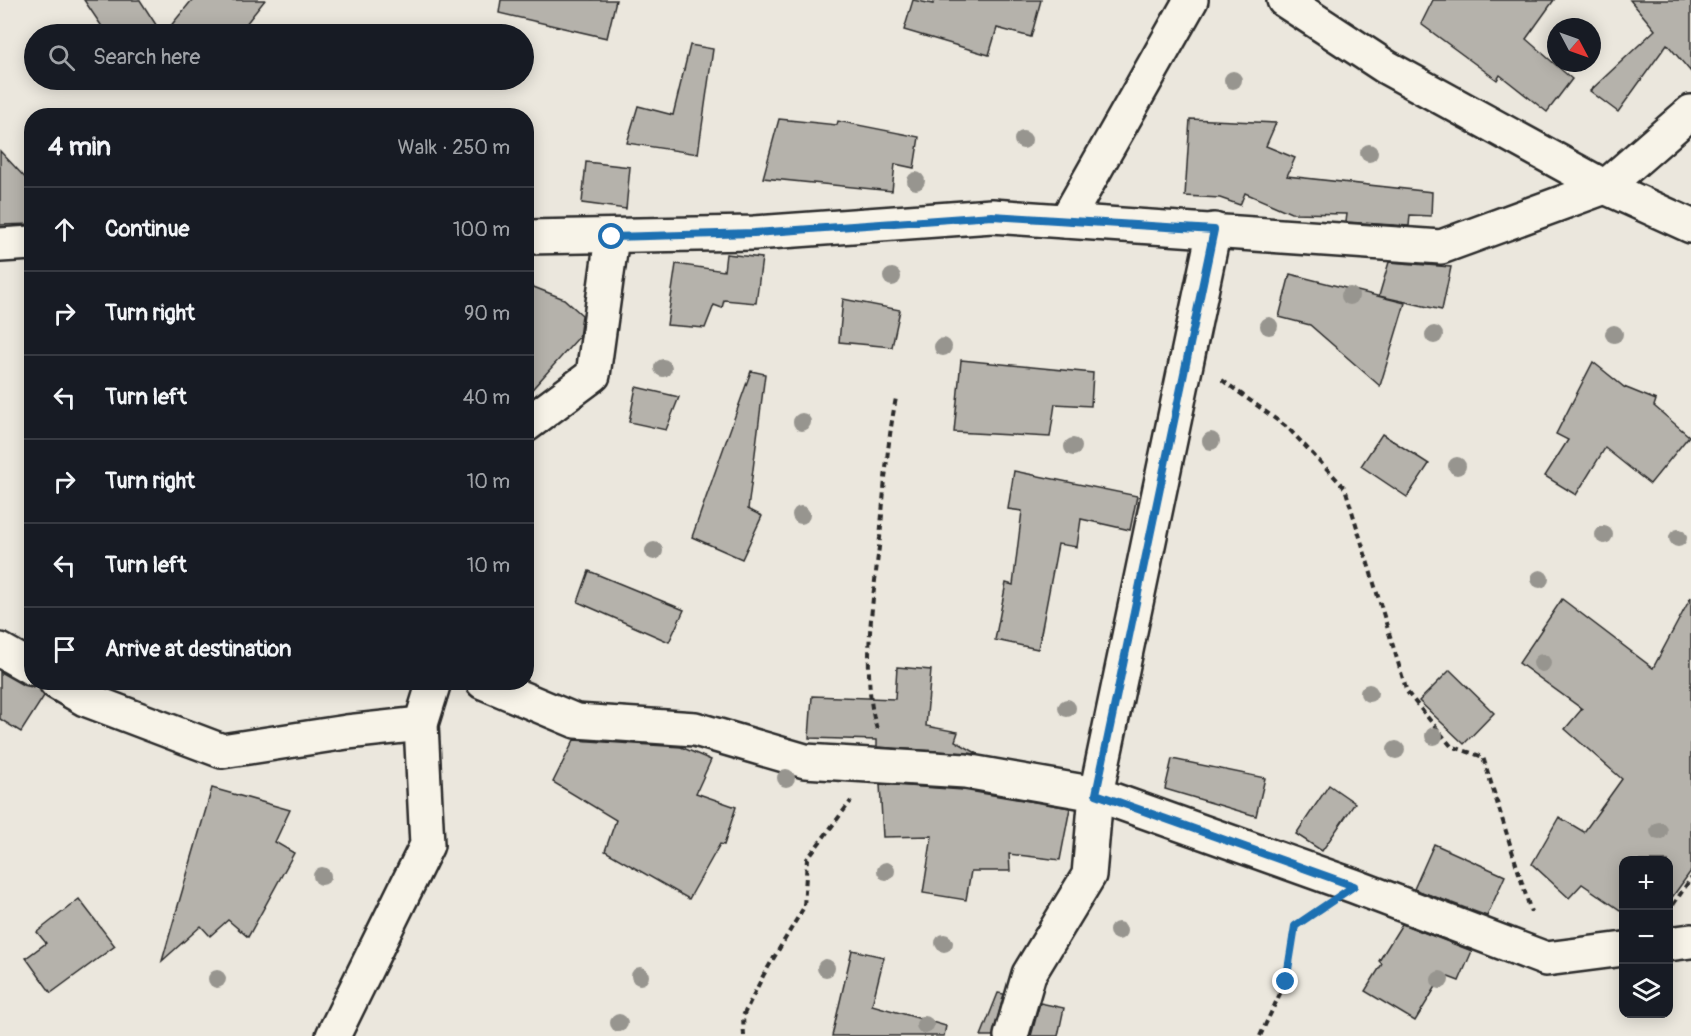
<!DOCTYPE html>
<meta charset="utf-8">
<style>
body{margin:0;font-family:Pangolin,sans-serif;background:#20242c;color:#f1f3f6}
.controls{position:absolute;right:18px;bottom:18px;display:grid;overflow:hidden;border-radius:12px;box-shadow:0 3px 15px #0003}
.controls button{width:54px;height:54px;display:grid;place-items:center;padding:0;border:0;border-bottom:2px solid #363941;background:#171b24;color:#f1f3f6;font:30px sans-serif}
.compass{position:absolute;left:1547px;top:18px;width:54px;height:54px;border-radius:50%;background:#171b24;box-shadow:0 3px 15px #0003;rotate:131deg}
.stop{position:absolute;width:18px;height:18px;margin:-14px;border:4px solid #1f6fb2;border-radius:50%;background:#fff}
.stop.end{background:#1f6fb2;border-color:#fff;box-shadow:0 2px 6px #0008}
.list{margin:0;padding:0;list-style:none}
h2{display:flex;justify-content:space-between;align-items:center;height:78px;margin:0;padding:0 24px;font-size:26px}
h2 small{font-size:20px;font-weight:400;color:#9ea1a6}
.list li{display:grid;grid-template-columns:39px 1fr auto;gap:18px;align-items:center;box-sizing:border-box;height:84px;padding:0 24px;border-top:2px solid #363941}
.list b{display:block;font-size:22px;white-space:nowrap}
.list em{font-size:20px;font-style:normal;color:#9ea1a6}
.icon{flex:none;width:33px;height:33px;fill:none;stroke:currentColor;stroke-width:2;stroke-linecap:round;stroke-linejoin:round}
.map{position:relative;flex:none;width:1691px;height:1036px;overflow:hidden}
.search{position:absolute;background:#171b24;box-shadow:0 3px 15px #0003;left:24px;top:24px;width:510px;height:66px;display:flex;align-items:center;gap:15px;box-sizing:border-box;padding:0 21px;border-radius:33px;color:#9ea1a6;font-size:22px}
.panel{position:absolute;background:#171b24;box-shadow:0 3px 15px #0003;left:24px;top:108px;width:510px;height:582px;border-radius:24px}
.map>svg:first-child{display:block}
</style>
<div class="map">
<svg width="1691" height="1036" viewBox="0 0 1691 1036">
<rect width="100%" height="100%" fill="#ebe7dd"/>
<filter id="ink" filterUnits="userSpaceOnUse"><feTurbulence type="fractalNoise" baseFrequency=".0167" numOctaves="2"/><feDisplacementMap in="SourceGraphic" scale="12" xChannelSelector="R" yChannelSelector="G"/><feConvolveMatrix kernelMatrix="1 2 1 2 8 2 1 2 1" color-interpolation-filters="sRGB"/></filter>
<g filter="url(#ink)">
<g fill="#b5b2ab" stroke="#2b2b2b" stroke-width="1.5">
<polygon points="84,0 140,0 162,34 107,34"/>
<polygon points="192,0 265,0 238,34 164,34"/>
<polygon points="501,0 616,0 607,38 499,13"/>
<polygon points="913,0 933,4 934,0 1041,0 1031,37 997,28 989,55 904,30"/>
<polygon points="1433,0 1554,0 1526,39 1572,79 1547,112 1500,75 1497,80 1421,24"/>
<polygon points="1630,0 1691,0 1691,72 1667,44 1618,112 1590,91 1655,30"/>
<polygon points="690,45 713,49 698,154 627,143 638,106 673,115"/>
<polygon points="779,119 837,125 838,121 919,137 914,168 895,164 892,191 763,178"/>
<polygon points="1190,119 1276,123 1266,146 1295,158 1287,176 1432,192 1431,216 1410,215 1409,226 1346,222 1347,214 1291,213 1245,193 1240,205 1220,198 1185,196"/>
<polygon points="0,151 32,185 32,224 0,225"/>
<polygon points="586,162 630,167 626,209 582,203"/>
<polygon points="726,254 762,258 756,303 724,300 722,308 714,305 705,328 667,325 676,264 724,271"/>
<polygon points="1389,262 1451,267 1442,310 1379,296"/>
<polygon points="1290,274 1405,303 1380,386 1310,325 1279,317"/>
<polygon points="526,284 564,299 582,315 579,337 526,396"/>
<polygon points="843,299 900,310 892,347 839,342"/>
<polygon points="961,360 1093,373 1091,406 1055,404 1050,437 954,432"/>
<polygon points="1593,362 1624,387 1656,400 1654,406 1689,436 1650,484 1605,448 1576,495 1545,476 1568,440 1556,434"/>
<polygon points="751,371 765,374 748,509 762,516 742,559 692,537"/>
<polygon points="636,387 679,397 666,430 629,422"/>
<polygon points="1382,434 1429,464 1407,497 1361,466"/>
<polygon points="1014,471 1137,496 1130,530 1081,519 1077,547 1058,544 1038,649 995,640 1006,583 1013,585 1022,511 1008,509"/>
<polygon points="589,571 684,610 669,642 578,602"/>
<polygon points="1691,597 1691,871 1668,903 1668,861 1623,861 1623,912 1582,884 1569,898 1532,864 1559,817 1584,832 1622,779 1565,729 1582,709 1519,663 1562,599 1653,668"/>
<polygon points="897,667 931,670 926,726 958,732 955,741 978,754 877,747 877,740 809,738 812,696 895,699"/>
<polygon points="1450,670 1494,713 1464,744 1419,701"/>
<polygon points="0,672 23,685 32,687 38,685 44,696 21,732 0,719"/>
<polygon points="574,740 681,747 711,760 696,793 736,807 724,845 720,844 689,899 605,851 616,820 553,782"/>
<polygon points="1172,759 1265,778 1256,816 1165,789"/>
<polygon points="880,784 963,790 1070,808 1060,860 1009,854 1010,871 971,871 966,900 923,893 932,836 883,837"/>
<polygon points="1329,785 1355,803 1322,851 1296,834"/>
<polygon points="212,788 290,810 275,842 294,853 248,937 228,920 210,936 201,926 162,961"/>
<polygon points="1434,844 1505,876 1487,916 1414,889"/>
<polygon points="79,899 115,946 51,993 26,958 46,943 37,932"/>
<polygon points="1402,924 1472,951 1459,981 1443,975 1415,1021 1365,991 1382,964 1379,961"/>
<polygon points="852,950 884,957 872,1005 946,1026 944,1036 832,1036"/>
<polygon points="998,993 1004,994 993,1036 981,1036"/>
<polygon points="1040,1003 1064,1008 1058,1036 1031,1036"/>
</g>
<g fill="none" stroke-linecap="round" stroke-linejoin="round">
<defs>
<g id="minor">
<polyline points="1066,221 1191,0"/>
<polyline points="1214,230 1096,794 1354,886 1546,959 1624,949"/>
<polyline points="526,237 754,233 992,216 1441,247 1605,187 1691,112"/>
<polyline points="0,245 32,243"/>
<polyline points="526,425 593,375 612,237"/>
<polyline points="0,650 32,668"/>
<polyline points="56,682 85,699 222,751 347,732 421,724"/>
<polyline points="483,682 576,721 695,729 805,761 965,771 1096,794 1089,875 1029,974 1011,1036"/>
<polyline points="1668,944 1691,941"/>
<polyline points="333,1036 427,845 421,724 434,682"/>
</g>
<polyline id="secondary" points="1284,0 1386,67 1605,187 1691,226"/>
</defs>
<use href="#minor" stroke="#2b2b2b" stroke-width="38"/>
<use href="#secondary" stroke="#2b2b2b" stroke-width="38"/>
<g stroke="#2b2b2b" stroke-width="4" stroke-dasharray="6 4.5" stroke-linecap="butt">
<polyline points="1222,380 1288,428 1345,488 1407,692 1451,746 1483,757 1531,912"/>
<path d="M877,729C860,675 874,594 880,538C884,491 887,444 896,398"/>
<polyline points="1673,905 1691,878"/>
<polyline points="744,1036 743,1016 763,976 804,907 807,859 851,801"/>
<polyline points="1260,1036 1285,983 1295,926 1314,913"/>
</g>
<use href="#minor" stroke="#f7f3e8" stroke-width="33"/>
<use href="#secondary" stroke="#f7f3e8" stroke-width="33"/>
</g>
<g fill="#97958f">
<circle cx="1233" cy="80" r="9"/>
<circle cx="1023" cy="140" r="9"/>
<circle cx="1369" cy="153" r="9"/>
<circle cx="916" cy="181" r="9"/>
<circle cx="892" cy="277" r="9"/>
<circle cx="1350" cy="296" r="9"/>
<circle cx="1269" cy="326" r="9"/>
<circle cx="1614" cy="334" r="9"/>
<circle cx="1434" cy="335" r="9"/>
<circle cx="943" cy="347" r="9"/>
<circle cx="663" cy="368" r="9"/>
<circle cx="802" cy="422" r="9"/>
<circle cx="1211" cy="441" r="9"/>
<circle cx="1073" cy="447" r="9"/>
<circle cx="1457" cy="466" r="9"/>
<circle cx="801" cy="515" r="9"/>
<circle cx="1604" cy="535" r="9"/>
<circle cx="1678" cy="538" r="9"/>
<circle cx="654" cy="551" r="9"/>
<circle cx="1540" cy="579" r="9"/>
<circle cx="1542" cy="663" r="9"/>
<circle cx="1369" cy="693" r="9"/>
<circle cx="1067" cy="708" r="9"/>
<circle cx="1434" cy="736" r="9"/>
<circle cx="1396" cy="750" r="9"/>
<circle cx="786" cy="778" r="9"/>
<circle cx="1659" cy="831" r="9"/>
<circle cx="886" cy="871" r="9"/>
<circle cx="322" cy="876" r="9"/>
<circle cx="1118" cy="931" r="9"/>
<circle cx="944" cy="943" r="9"/>
<circle cx="826" cy="968" r="9"/>
<circle cx="640" cy="976" r="9"/>
<circle cx="217" cy="979" r="9"/>
<circle cx="1440" cy="980" r="9"/>
<circle cx="619" cy="1023" r="9"/>
<circle cx="925" cy="1025" r="9"/>
</g>
</g>
<g fill="none" stroke-linecap="round" stroke-linejoin="round" filter="url(#ink)">
<polyline stroke="#1f6fb2" stroke-width="8" points="612,237 754,233 992,216 1214,230 1096,794 1354,886 1295,926 1286,982"/>
</g>
</svg>
<div class="controls">
<button>+</button>
<button>−</button>
<button><svg class="icon" aria-label="layers" viewBox="0 0 24 24"><path d="M12 4l9 5-9 5-9-5zM3 14l9 5 9-5"/></svg></button>
</div>
<svg class="compass" viewBox="-18 -18 36 36"><path d="M0-13l5 13h-10z" fill="#e53935"/><path d="M0 13l5-13h-10z" fill="#9ea1a6"/></svg>
<div class="stop" style="left:612px;top:237px"></div>
<div class="stop end" style="left:1286px;top:982px"></div>
<div class="search"><svg class="icon" aria-label="search" viewBox="0 0 24 24"><circle cx="10" cy="10" r="6"/><path d="M15 15l6 6"/></svg>Search here</div>
<section class="panel">
<h2>4 min<small>Walk · 250 m</small></h2>
<ul class="list">
<li><svg class="icon" aria-label="ahead" viewBox="0 0 24 24"><path d="M12 20V5M6 11l6-6 6 6"/></svg><div><b>Continue</b></div><em>100 m</em></li>
<li><svg class="icon" aria-label="right" viewBox="0 0 24 24"><path d="M7 20v-9h11M14 6l5 5-5 5"/></svg><div><b>Turn right</b></div><em>90 m</em></li>
<li><svg class="icon" aria-label="left" viewBox="0 0 24 24"><path d="M17 20v-9H6M10 6l-5 5 5 5"/></svg><div><b>Turn left</b></div><em>40 m</em></li>
<li><svg class="icon" aria-label="right" viewBox="0 0 24 24"><path d="M7 20v-9h11M14 6l5 5-5 5"/></svg><div><b>Turn right</b></div><em>10 m</em></li>
<li><svg class="icon" aria-label="left" viewBox="0 0 24 24"><path d="M17 20v-9H6M10 6l-5 5 5 5"/></svg><div><b>Turn left</b></div><em>10 m</em></li>
<li><svg class="icon" aria-label="arrive" viewBox="0 0 24 24"><path d="M6 21V4h12l-3 4 3 4H6"/></svg><div><b>Arrive at destination</b></div></li>
</ul>
</section>
</div>
